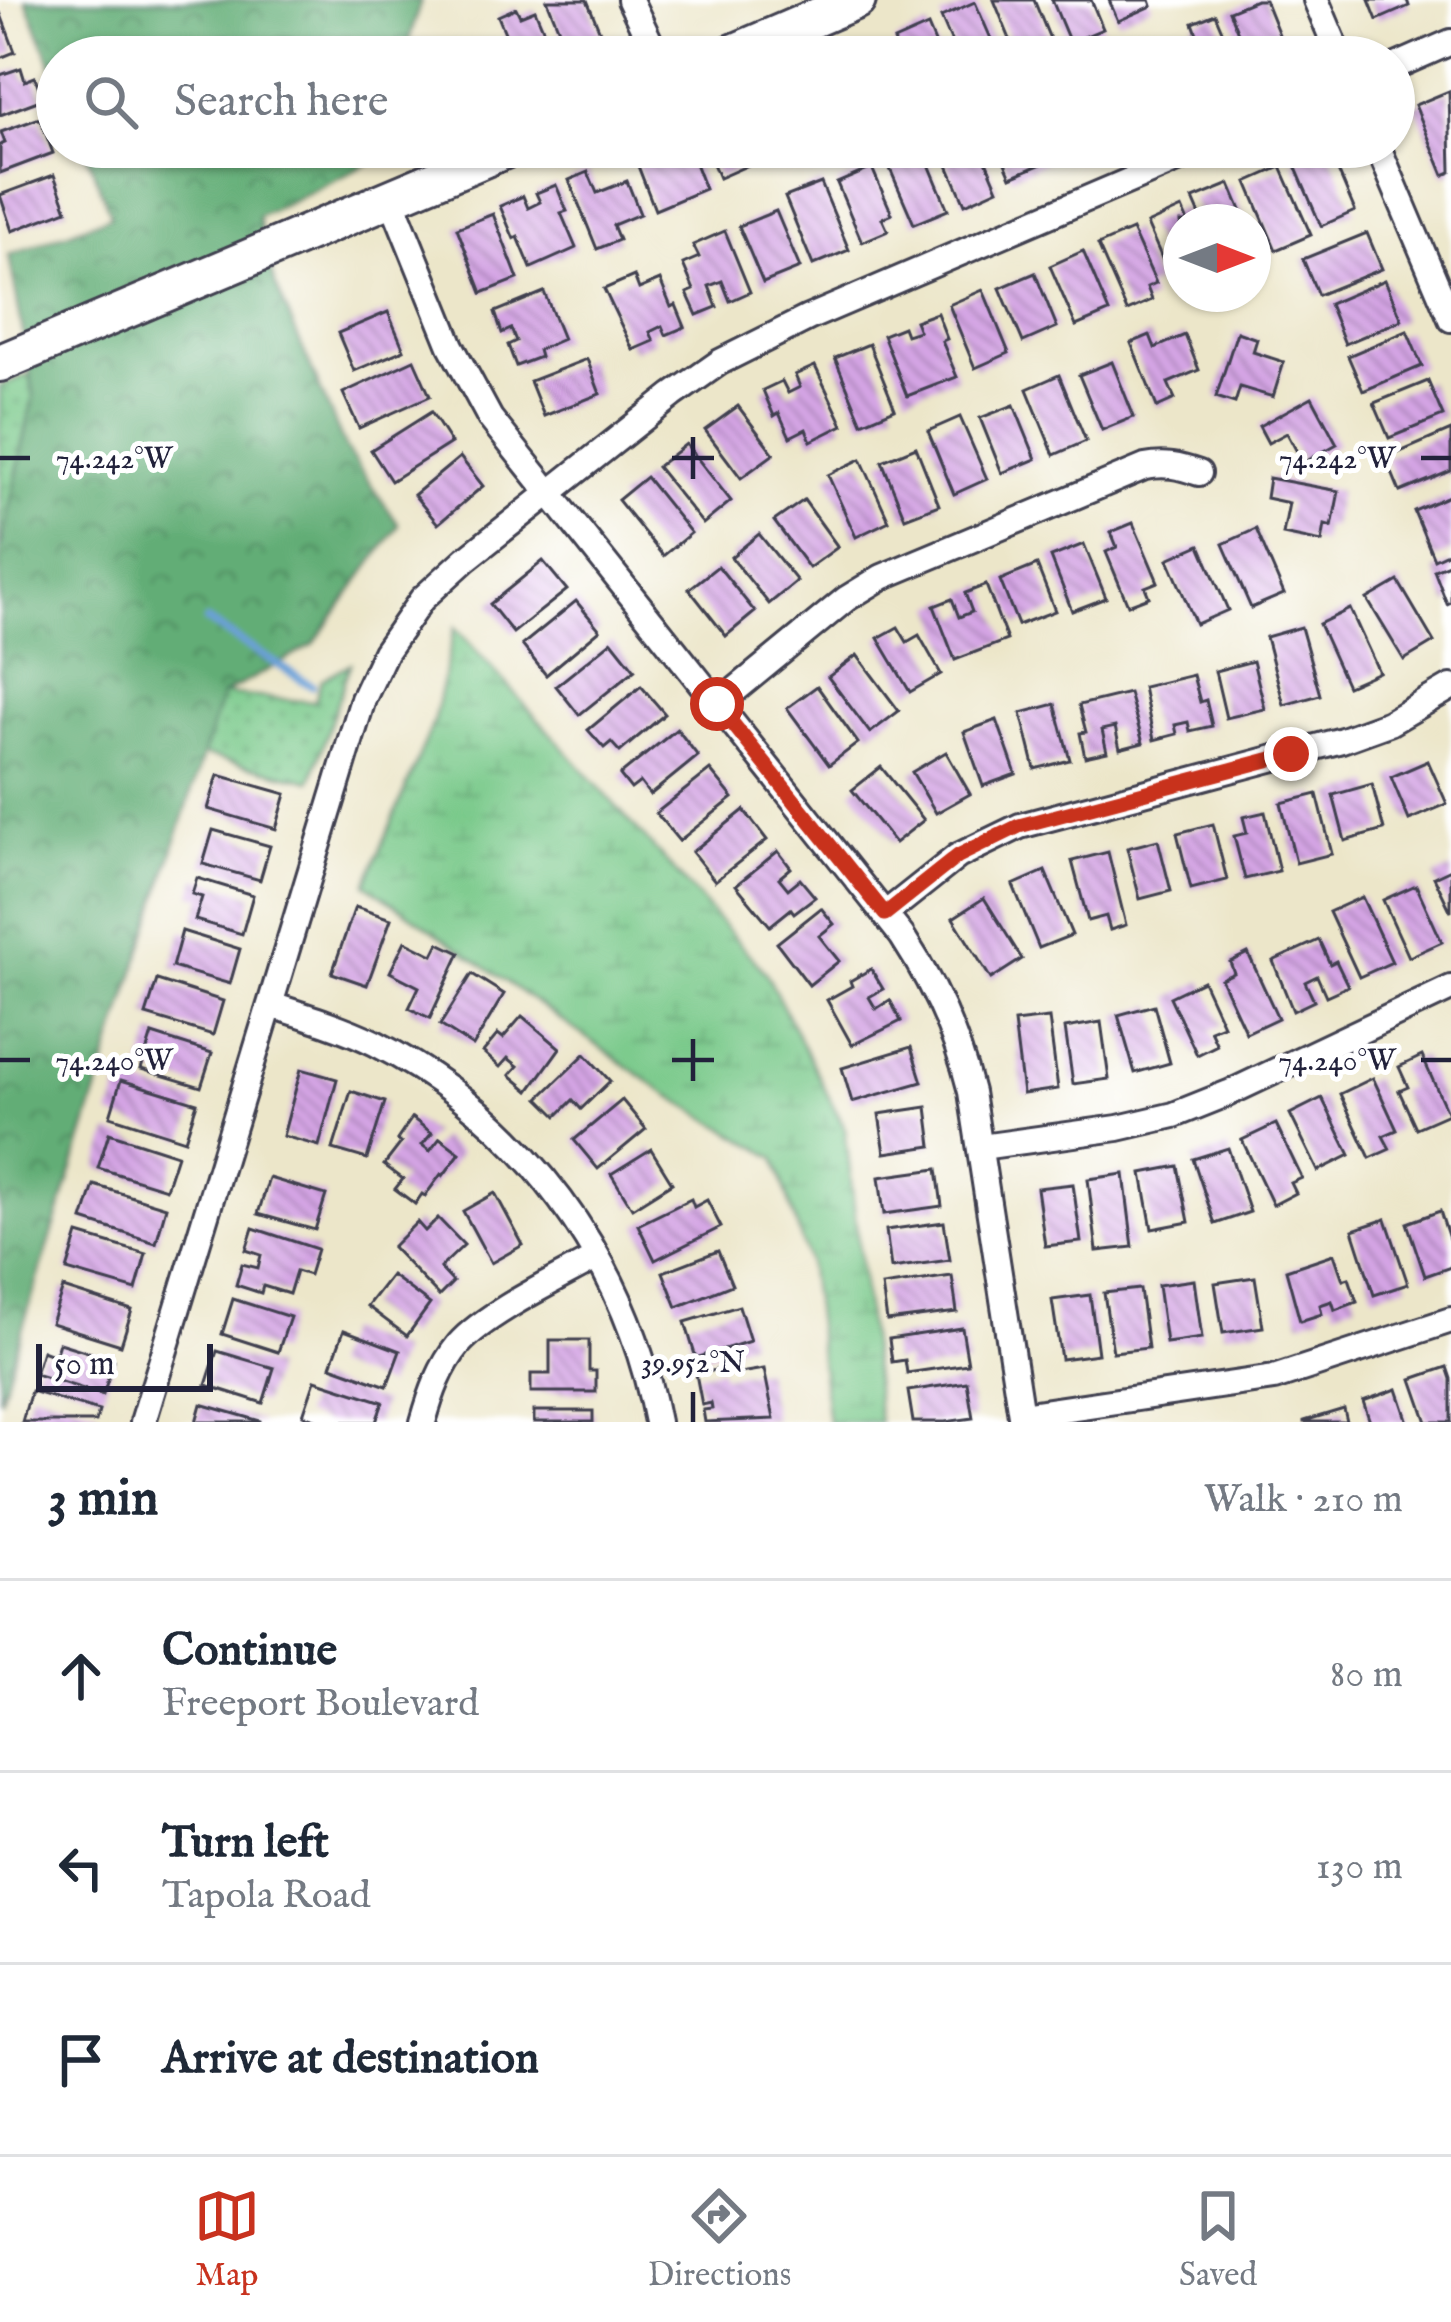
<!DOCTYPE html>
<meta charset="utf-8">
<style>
body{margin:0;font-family:"IM FELL English",serif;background:#f2f2f3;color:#1f2937}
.compass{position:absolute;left:1163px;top:204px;width:108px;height:108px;border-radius:50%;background:#fff;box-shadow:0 3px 9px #0004;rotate:90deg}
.scale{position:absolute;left:36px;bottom:30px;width:177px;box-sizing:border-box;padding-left:12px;border:6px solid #22223b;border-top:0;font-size:33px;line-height:42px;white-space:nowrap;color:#22223b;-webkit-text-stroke:9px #fff;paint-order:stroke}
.stop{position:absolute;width:36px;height:36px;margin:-27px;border:9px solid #c8321e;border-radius:50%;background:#fff}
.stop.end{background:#c8321e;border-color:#fff;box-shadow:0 3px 12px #0008}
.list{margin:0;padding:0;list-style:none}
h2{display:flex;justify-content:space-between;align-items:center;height:156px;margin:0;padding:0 48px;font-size:51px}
h2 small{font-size:39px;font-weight:400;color:#747a83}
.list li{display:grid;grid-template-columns:78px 1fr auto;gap:36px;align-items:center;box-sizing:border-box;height:192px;padding:0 48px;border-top:3px solid #e0e1e3}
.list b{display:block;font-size:45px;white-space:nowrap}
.list p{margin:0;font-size:39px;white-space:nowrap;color:#747a83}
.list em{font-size:39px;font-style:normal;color:#747a83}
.icon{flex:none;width:66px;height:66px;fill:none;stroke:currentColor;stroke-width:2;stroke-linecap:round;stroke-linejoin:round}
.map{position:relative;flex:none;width:1451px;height:1422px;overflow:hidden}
.search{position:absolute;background:#fff;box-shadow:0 3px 9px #0004;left:36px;right:36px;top:36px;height:132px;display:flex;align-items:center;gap:30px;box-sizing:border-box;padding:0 42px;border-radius:66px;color:#747a83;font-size:45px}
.sheet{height:732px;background:#fff}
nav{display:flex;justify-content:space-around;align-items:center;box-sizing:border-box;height:168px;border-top:3px solid #e0e1e3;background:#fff;font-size:33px;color:#747a83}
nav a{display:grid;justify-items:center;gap:6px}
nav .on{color:#c8321e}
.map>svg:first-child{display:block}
</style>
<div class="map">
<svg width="1451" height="1422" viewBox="0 0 1451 1422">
<defs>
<pattern id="grass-dots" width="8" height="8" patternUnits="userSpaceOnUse" patternTransform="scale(3)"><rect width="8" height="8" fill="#79c98a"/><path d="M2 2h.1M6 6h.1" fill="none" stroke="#68ac78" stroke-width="1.8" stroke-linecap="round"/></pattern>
<pattern id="forest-crowns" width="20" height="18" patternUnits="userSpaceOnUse" patternTransform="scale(3)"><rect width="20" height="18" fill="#62ad76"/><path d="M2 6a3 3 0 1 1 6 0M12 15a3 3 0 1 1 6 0" fill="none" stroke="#508c62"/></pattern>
<pattern id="wetland-marsh" width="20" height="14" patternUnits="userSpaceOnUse" patternTransform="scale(3)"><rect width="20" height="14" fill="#79c98a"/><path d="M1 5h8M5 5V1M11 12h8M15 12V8" fill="none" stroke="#68ac78"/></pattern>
<pattern id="building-back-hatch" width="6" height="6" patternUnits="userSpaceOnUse" patternTransform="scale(3)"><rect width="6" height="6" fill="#d4a4e4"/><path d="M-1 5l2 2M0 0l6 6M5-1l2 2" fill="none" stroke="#ac85ba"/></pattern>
</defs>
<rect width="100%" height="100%" fill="#fff"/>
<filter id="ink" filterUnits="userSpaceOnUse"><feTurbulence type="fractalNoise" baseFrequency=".00833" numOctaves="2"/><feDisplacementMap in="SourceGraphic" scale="24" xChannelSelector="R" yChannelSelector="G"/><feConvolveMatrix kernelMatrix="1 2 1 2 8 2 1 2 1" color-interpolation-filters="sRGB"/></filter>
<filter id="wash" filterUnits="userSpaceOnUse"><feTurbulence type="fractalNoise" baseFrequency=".004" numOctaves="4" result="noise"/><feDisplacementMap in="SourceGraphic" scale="48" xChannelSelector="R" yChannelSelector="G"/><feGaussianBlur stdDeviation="2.7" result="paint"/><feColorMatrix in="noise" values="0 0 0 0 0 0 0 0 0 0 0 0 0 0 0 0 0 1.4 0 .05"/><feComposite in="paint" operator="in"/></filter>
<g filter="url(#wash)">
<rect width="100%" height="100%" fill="#ece6c9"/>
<g fill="url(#grass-dots)" stroke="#4e7662" stroke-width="3">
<polygon points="30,374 34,394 0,552 0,386"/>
<polygon points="350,664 311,781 203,755 222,694 315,702 321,680"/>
</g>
<g fill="url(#forest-crowns)" stroke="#426858" stroke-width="3">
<polygon points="26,0 421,0 404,57 57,57 57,78"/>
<polygon points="84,147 403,147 258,217 275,284 346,449 399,525 313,645 222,695 0,1400 0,552 34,394 9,255 111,216"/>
</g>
<polygon fill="url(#wetland-marsh)" stroke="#4e7662" stroke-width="3" points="455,627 766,973 845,1129 879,1422 828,1422 808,1261 775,1158 664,1092 366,884 433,723"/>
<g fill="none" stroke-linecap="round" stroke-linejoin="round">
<polyline stroke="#6aa0d7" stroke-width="8" points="207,621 312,686"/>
</g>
<g id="blocks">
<g fill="url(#building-back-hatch)">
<polygon points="547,0 587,0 607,49 588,57 570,57"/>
<polygon points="994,0 1034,0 1050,39 1016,54"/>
<polygon points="1052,0 1091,0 1103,29 1070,43"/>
<polygon points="1109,0 1150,0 1152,6 1118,21"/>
<polygon points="1256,0 1265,0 1288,57 1248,57 1229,11"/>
<polygon points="1369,0 1407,0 1409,6 1377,20"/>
<polygon points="975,2 999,57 958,57 941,17"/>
<polygon points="516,8 520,16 535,10 555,57 515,57 498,16"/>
<polygon points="0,12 15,52 0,58"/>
<polygon points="1215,14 1233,57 1192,57 1185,39 1197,34 1193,23"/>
<polygon points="928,26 941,57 901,57 894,41"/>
<polygon points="1169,40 1176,57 1128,57"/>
<polygon points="485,43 491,57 453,57"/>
<polygon points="21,68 25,81 35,77 43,99 0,115 0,75"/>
<polygon points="1449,91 1451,172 1444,175 1415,105"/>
<polygon points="40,118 53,153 0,173 0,145 5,143 1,132"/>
<polygon points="648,147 652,147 660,165 691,153 705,189 655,210 633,153"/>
<polygon points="706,147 746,147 753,163 719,178"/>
<polygon points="940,147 980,147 998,189 965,204"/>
<polygon points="998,147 1038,147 1044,163 1011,177"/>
<polygon points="1328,147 1355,211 1321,226 1293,161"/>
<polygon points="923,150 948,210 914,224 888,164"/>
<polygon points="1281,167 1311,235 1276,250 1247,182"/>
<polygon points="872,168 892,214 882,218 888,231 862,242 837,183"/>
<polygon points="588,172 597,193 627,181 640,214 613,225 619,240 597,249 569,180"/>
<polygon points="54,175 67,210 12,231 0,195"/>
<polygon points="821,183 849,250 813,265 785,197"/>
<polygon points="1230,184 1246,222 1203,222 1193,199"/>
<polygon points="556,185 567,211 561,213 576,248 531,268 518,237 514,239 500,206 523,196 528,208 540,202 536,193"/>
<polygon points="1182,208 1188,222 1181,222 1181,277 1172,281 1147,224"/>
<polygon points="776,211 800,268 763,283 739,226"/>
<polygon points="493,214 518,279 482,293 457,228"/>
<polygon points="1132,230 1156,283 1147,287 1152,300 1127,311 1098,245"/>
<polygon points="725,231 750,292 730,301 722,281 709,286 717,307 697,315 687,293 694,290 683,264 699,257 693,245"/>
<polygon points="1367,233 1382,269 1318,295 1303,259"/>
<polygon points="1083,251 1109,312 1076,326 1050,266"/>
<polygon points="1035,273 1057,327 1023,342 1000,288"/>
<polygon points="634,276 639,289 660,280 671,307 676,305 685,327 666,335 662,326 650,332 654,341 633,350 604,289"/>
<polygon points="1385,280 1402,320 1345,344 1329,304"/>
<polygon points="983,290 1009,353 975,368 949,305"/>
<polygon points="544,292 563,339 538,350 540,357 516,366 508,345 516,341 511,329 502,333 495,312"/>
<polygon points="388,312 404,350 354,371 338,333"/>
<polygon points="937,313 947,339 942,341 957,377 907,396 883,335 903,327 906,335 919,331 915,321"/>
<polygon points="1407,331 1422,366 1363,391 1348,356"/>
<polygon points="1237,332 1257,339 1253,352 1284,362 1273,397 1240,387 1235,403 1216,397"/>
<polygon points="1150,335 1155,348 1185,335 1199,370 1168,383 1175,399 1157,407 1131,343"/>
<polygon points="869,344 895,409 862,423 835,358"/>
<polygon points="587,359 600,394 544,416 530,381"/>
<polygon points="414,360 430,396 359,428 343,393"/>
<polygon points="1112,362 1134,417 1102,430 1079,375"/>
<polygon points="815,366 843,425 811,441 806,429 790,437 779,413 774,416 763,390 782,381 788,393 800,387 795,375"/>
<polygon points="1059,375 1086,441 1054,455 1027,389"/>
<polygon points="1428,381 1443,416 1389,438 1374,403"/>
<polygon points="1312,397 1337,444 1303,463 1287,433 1268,443 1259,426"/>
<polygon points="1014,405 1036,459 1002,473 980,418"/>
<polygon points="738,406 774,454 741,478 705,430"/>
<polygon points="431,412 451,443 391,481 371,450"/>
<polygon points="960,417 987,479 954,494 928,431"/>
<polygon points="1451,430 1451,471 1400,492 1386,458"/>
<polygon points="686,444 731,501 703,524 657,467"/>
<polygon points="916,447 939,505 905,518 882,461"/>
<polygon points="460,457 483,486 438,524 414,495"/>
<polygon points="861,459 889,521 856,537 828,475"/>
<polygon points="646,477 691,533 663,556 618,500"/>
<polygon points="1269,478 1339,491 1332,527 1325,525 1322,542 1283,534 1289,503 1266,498"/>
<polygon points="1451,495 1451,551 1434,559 1414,511"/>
<polygon points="804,500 838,547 809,568 774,521"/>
<polygon points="1133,523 1158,582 1145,587 1149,597 1128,605 1106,552 1117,547 1111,532"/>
<polygon points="1256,529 1284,594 1251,608 1223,544"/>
<polygon points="759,534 797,581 769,604 731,557"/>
<polygon points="1084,544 1106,598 1072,611 1051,557"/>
<polygon points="1200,545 1228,610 1196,624 1168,559"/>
<polygon points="543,561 567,590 513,633 490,604"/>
<polygon points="1451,563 1451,602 1447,604 1434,570"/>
<polygon points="1037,565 1055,611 1018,625 1000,580"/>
<polygon points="718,566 755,612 726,636 689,589"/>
<polygon points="1398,581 1434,642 1404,660 1367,599"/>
<polygon points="986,585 1007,640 955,660 934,606 952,599 959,617 972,612 965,593"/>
<polygon points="576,601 600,630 546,675 522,645"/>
<polygon points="1350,609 1379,672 1347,686 1319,624"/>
<polygon points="898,627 907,642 919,635 941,674 910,692 878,638"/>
<polygon points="1301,627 1320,695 1284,705 1266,637"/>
<polygon points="612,641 635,670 579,715 556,686"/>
<polygon points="857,655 899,711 870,733 828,677"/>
<polygon points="1253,661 1265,709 1226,718 1215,671"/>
<polygon points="1193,675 1200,702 1206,700 1212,726 1190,731 1188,722 1175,725 1177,734 1154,740 1143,687"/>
<polygon points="641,686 665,714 620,752 611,742 604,748 588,730"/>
<polygon points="817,686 858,743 829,765 787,708"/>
<polygon points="1129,693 1143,743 1120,749 1115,727 1102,730 1107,752 1085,757 1080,733 1086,732 1079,705"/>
<polygon points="1055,704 1070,760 1035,769 1021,713"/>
<polygon points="997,720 1016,774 983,786 964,732"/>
<polygon points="677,729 698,756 650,795 640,782 631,789 620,775"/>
<polygon points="946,752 970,794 936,813 912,772"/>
<polygon points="1428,761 1447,804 1409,820 1391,777"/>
<polygon points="881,767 924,820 895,843 852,790"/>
<polygon points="710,770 733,798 679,841 656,813"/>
<polygon points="218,775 286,794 276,829 208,809"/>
<polygon points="1372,784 1384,830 1345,841 1333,795"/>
<polygon points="1317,794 1332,854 1296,863 1281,803"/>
<polygon points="744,810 767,840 715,881 692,852"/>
<polygon points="1265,812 1279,871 1245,879 1234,836 1247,833 1243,817"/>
<polygon points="1213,824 1227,880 1191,889 1177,833"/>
<polygon points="213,830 270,846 260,880 203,864"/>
<polygon points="1158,840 1171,891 1140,899 1127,848"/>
<polygon points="778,851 791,868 779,878 788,889 800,879 815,897 794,913 791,909 770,926 736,885"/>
<polygon points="1108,852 1126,925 1110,930 1106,916 1088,921 1072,861"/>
<polygon points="1451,869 1451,912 1434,877"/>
<polygon points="1045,871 1072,935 1039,948 1013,885"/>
<polygon points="197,878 253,895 242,934 195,920 202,897 192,894"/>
<polygon points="1416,885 1442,942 1409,957 1383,900"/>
<polygon points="1362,897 1392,962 1359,977 1329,912"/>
<polygon points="984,898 1022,959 991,979 953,918"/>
<polygon points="355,907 391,919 367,985 332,973"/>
<polygon points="821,908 834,924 819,936 839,961 809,985 777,943"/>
<polygon points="182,931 240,949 230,984 172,967"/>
<polygon points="1319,940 1330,964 1336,961 1348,986 1326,996 1317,976 1305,982 1314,1001 1293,1011 1273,961"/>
<polygon points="405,941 433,955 439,943 460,953 430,1018 409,1008 419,987 390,972"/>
<polygon points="1248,953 1278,1018 1246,1033 1221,979 1234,973 1230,962"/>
<polygon points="871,969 883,989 869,997 876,1009 890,1000 901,1021 852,1045 827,1000 852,986 850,981"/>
<polygon points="472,974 504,994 473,1046 440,1025"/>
<polygon points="157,980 223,1001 213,1035 146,1015"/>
<polygon points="1203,981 1223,1025 1210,1030 1217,1045 1197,1055 1170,997"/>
<polygon points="1154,1005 1170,1063 1135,1073 1118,1015"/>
<polygon points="522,1016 560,1048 529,1091 510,1075 518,1066 508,1058 500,1067 483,1052 498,1034 503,1038"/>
<polygon points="1049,1018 1058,1089 1023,1094 1014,1022"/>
<polygon points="1101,1022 1109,1079 1073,1084 1065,1028"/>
<polygon points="152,1034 212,1053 201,1087 141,1069"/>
<polygon points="911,1047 922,1082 852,1102 842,1068"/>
<polygon points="585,1054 610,1081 581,1109 573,1100 557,1116 539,1098"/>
<polygon points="1422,1056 1448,1114 1416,1128 1399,1091 1408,1087 1399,1067"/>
<polygon points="301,1069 337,1079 319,1146 283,1136"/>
<polygon points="1373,1078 1397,1130 1383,1136 1390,1149 1370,1158 1340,1094"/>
<polygon points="121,1080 197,1103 185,1140 110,1116"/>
<polygon points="351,1091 385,1102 367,1159 333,1149"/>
<polygon points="1322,1098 1350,1155 1318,1171 1290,1114"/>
<polygon points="622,1100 646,1129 598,1169 574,1140"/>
<polygon points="927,1107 932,1146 885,1153 879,1114"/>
<polygon points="412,1118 432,1133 422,1145 430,1151 440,1138 460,1153 443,1176 441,1174 425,1196 422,1194 415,1204 395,1189 403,1179 384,1165 401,1143 397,1140"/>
<polygon points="1276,1124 1302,1178 1291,1183 1296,1193 1273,1205 1242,1140"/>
<polygon points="109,1133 177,1155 166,1189 98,1168"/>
<polygon points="1228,1148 1250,1212 1215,1224 1193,1159"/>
<polygon points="651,1149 672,1183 632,1208 611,1174"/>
<polygon points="1178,1166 1189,1222 1152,1229 1142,1173"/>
<polygon points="937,1169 942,1206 884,1214 879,1177"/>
<polygon points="1124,1174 1133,1247 1097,1251 1088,1179"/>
<polygon points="269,1178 326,1195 315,1230 258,1214"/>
<polygon points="1073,1184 1081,1242 1045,1246 1037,1188"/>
<polygon points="94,1185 166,1207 156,1243 83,1220"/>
<polygon points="495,1193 523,1245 491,1263 463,1211"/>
<polygon points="691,1199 694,1207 707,1200 721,1227 655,1260 638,1225"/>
<polygon points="1440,1211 1451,1245 1451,1267 1425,1276 1407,1223"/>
<polygon points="438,1218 464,1245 440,1268 453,1282 439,1296 392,1247 417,1222 425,1231"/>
<polygon points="1386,1219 1408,1284 1374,1295 1353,1230"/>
<polygon points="944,1222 950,1260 891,1268 886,1230"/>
<polygon points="253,1228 317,1249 309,1275 296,1271 289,1294 263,1286 261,1293 236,1285 242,1264 258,1268 261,1255 246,1250"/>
<polygon points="78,1234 146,1254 136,1290 67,1270"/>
<polygon points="718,1251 732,1285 677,1307 663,1272"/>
<polygon points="1334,1254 1343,1280 1349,1278 1357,1302 1335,1310 1332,1301 1320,1305 1322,1314 1300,1321 1286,1270"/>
<polygon points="391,1275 430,1304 407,1336 367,1306"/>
<polygon points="952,1276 957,1312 887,1321 882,1286"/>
<polygon points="1255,1277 1263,1327 1223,1333 1215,1283"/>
<polygon points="1194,1280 1202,1338 1166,1343 1158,1285"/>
<polygon points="63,1288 132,1310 121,1345 51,1323"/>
<polygon points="1140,1289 1148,1348 1113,1352 1104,1293"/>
<polygon points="1090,1295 1098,1354 1061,1359 1052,1300"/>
<polygon points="233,1299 290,1317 278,1352 222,1334"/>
<polygon points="739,1306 750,1341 696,1358 685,1322"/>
<polygon points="962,1328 968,1364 907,1373 905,1360 892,1362 889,1339"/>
<polygon points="344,1330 400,1351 387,1386 331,1366"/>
<polygon points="550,1340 589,1340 589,1371 596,1371 596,1392 531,1392 531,1374 550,1374"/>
<polygon points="59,1343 114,1360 103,1395 35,1374 42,1351 55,1356"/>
<polygon points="217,1351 274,1368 263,1403 206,1385"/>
<polygon points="1447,1367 1451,1379 1451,1422 1427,1422 1412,1379"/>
<polygon points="721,1369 722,1376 764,1369 774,1419 705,1422 703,1410 712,1409 711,1403 702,1405 696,1374"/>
<polygon points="315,1380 383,1402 376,1422 324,1422 303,1415"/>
<polygon points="967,1382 973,1418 945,1422 913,1422 908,1391"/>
<polygon points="1397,1389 1408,1422 1370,1422 1363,1401"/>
<polygon points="31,1391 99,1411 96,1422 22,1422"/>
<polygon points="201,1404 260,1421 260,1422 196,1422"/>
<polygon points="1344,1409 1347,1422 1304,1422 1304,1421"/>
<rect x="534" y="1411" width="59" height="11"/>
</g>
</g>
</g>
<g filter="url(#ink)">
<use href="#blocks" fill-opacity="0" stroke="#403f50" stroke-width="3"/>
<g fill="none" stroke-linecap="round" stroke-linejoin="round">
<defs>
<g id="street">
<polyline points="630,0 657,57"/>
<polyline points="1316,0 1340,57"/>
<polyline points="1394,67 1451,42"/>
<polyline points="1378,147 1451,319"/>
<path d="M391,198L451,346L490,418L902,936C934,985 957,1035 971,1092L1022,1422"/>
<path d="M717,705L846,599L882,577L1145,467C1165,463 1179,466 1199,473"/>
<polyline points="885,914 958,856 1020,826 1342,740 1389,723 1451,687"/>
<path d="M271,1005C306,1016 342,1027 375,1043C524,1119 626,1258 657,1422"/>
<polyline points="981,1147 1118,1128 1174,1115 1229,1093 1451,988"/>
<polyline points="1021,1415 1274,1378 1451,1320"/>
<polyline points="143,1422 363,699 385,652 422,599 466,559 673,395 720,362 808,318 1208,147"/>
<path d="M423,1422C431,1394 440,1367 459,1344C486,1313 560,1278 597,1257"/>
</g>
<g id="secondary">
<polyline points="724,57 857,0"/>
<polyline points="0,363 512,147"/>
</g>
</defs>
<use href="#street" stroke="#403f50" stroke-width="30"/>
<use href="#secondary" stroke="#403f50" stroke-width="42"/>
<use href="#street" stroke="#fff" stroke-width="24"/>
<use href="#secondary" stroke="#fff" stroke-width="36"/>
</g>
</g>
<g fill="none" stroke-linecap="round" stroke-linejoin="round" filter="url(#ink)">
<polyline stroke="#c8321e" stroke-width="15" points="717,704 885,914 958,856 1019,826 1291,754"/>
</g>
<path fill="none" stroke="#22223b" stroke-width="4.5" d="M693,437V479M0,458H30M672,458H714M1421,458H1451M693,1039V1081M0,1060H30M672,1060H714M1421,1060H1451M693,1392V1422"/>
<g font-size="30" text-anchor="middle" fill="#22223b" stroke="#fff" stroke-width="10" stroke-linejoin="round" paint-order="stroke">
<text x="1337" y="468">74.242°W</text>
<text x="114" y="468">74.242°W</text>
<text x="1337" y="1070">74.240°W</text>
<text x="114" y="1070">74.240°W</text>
<text x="693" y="1372">39.952°N</text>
</g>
</svg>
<svg class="compass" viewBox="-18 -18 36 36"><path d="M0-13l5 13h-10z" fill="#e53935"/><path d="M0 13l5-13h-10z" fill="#747a83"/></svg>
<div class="scale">50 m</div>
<div class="stop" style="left:717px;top:704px"></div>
<div class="stop end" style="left:1291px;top:754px"></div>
<div class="search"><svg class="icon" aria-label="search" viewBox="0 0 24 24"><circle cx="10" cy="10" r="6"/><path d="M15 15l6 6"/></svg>Search here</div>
</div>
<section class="sheet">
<h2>3 min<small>Walk · 210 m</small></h2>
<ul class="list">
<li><svg class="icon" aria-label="ahead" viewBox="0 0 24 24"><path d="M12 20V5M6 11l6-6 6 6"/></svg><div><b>Continue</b><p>Freeport Boulevard</p></div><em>80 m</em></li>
<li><svg class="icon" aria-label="left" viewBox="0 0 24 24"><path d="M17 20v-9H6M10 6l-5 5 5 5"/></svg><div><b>Turn left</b><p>Tapola Road</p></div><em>130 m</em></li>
<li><svg class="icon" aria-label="arrive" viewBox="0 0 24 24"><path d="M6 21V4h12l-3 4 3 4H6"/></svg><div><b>Arrive at destination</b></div></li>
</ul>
</section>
<nav>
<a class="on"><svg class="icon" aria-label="map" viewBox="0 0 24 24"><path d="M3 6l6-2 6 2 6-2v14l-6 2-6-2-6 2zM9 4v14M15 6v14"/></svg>Map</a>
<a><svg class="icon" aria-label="directions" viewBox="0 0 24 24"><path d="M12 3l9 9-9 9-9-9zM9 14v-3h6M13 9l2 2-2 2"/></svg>Directions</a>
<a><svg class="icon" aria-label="saved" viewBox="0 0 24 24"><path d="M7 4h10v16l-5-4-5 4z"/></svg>Saved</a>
</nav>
